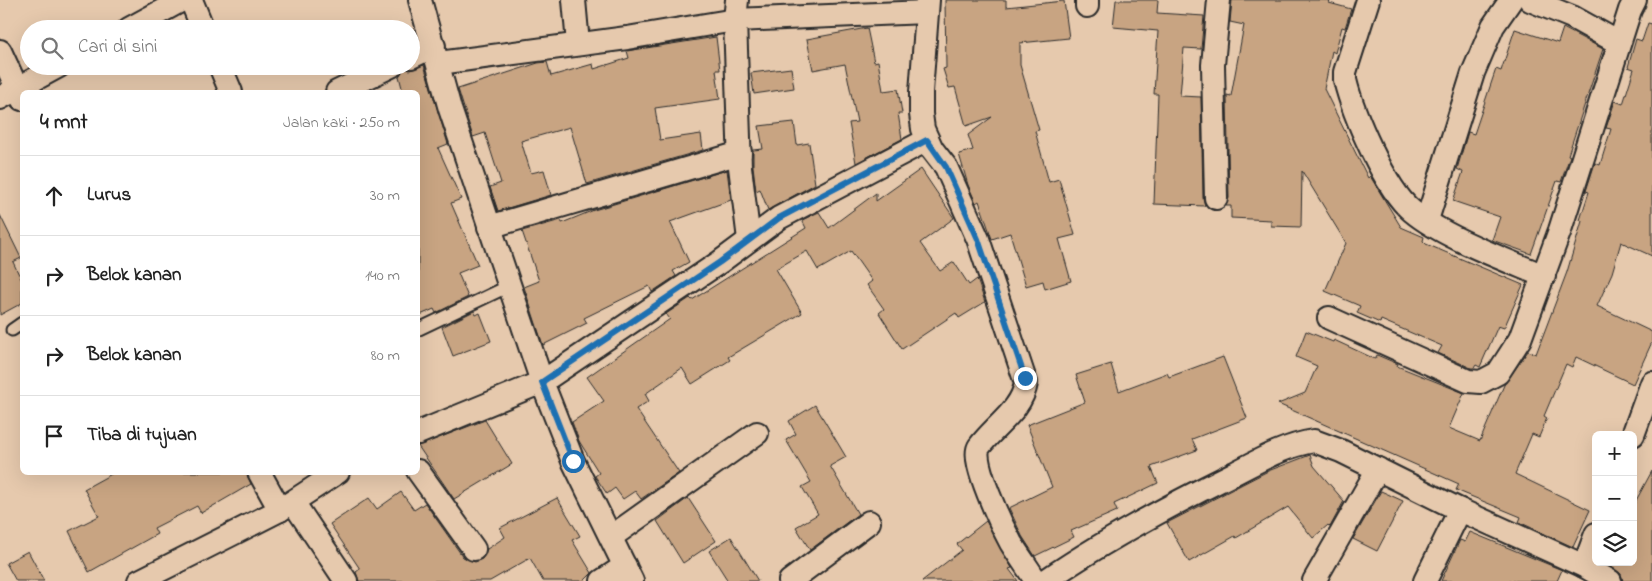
<!DOCTYPE html>
<html lang="id">
<meta charset="utf-8">
<style>
body{margin:0;font-family:"Indie Flower",sans-serif;background:#f2f2f2;color:#222}
.controls{position:absolute;right:15px;bottom:15px;display:grid;overflow:hidden;border-radius:8px;box-shadow:0 5px 20px #0002}
.controls button{width:45px;height:45px;display:grid;place-items:center;padding:0;border:0;border-bottom:1px solid #e0e0e0;background:#fff;color:#222;font:25px sans-serif}
.stop{position:absolute;width:15px;height:15px;margin:-11px;border:4px solid #1f6fb2;border-radius:50%;background:#fff}
.stop.end{background:#1f6fb2;border-color:#fff;box-shadow:0 1px 5px #0008}
.list{margin:0;padding:0;list-style:none}
h2{display:flex;justify-content:space-between;align-items:center;height:65px;margin:0;padding:0 20px;font-size:21px}
h2 small{font-size:16px;font-weight:400;color:#767676}
.list li{display:grid;grid-template-columns:32px 1fr auto;gap:15px;align-items:center;box-sizing:border-box;height:80px;padding:0 20px;border-top:1px solid #e0e0e0}
.list b{display:block;font-size:19px;white-space:nowrap}
.list em{font-size:16px;font-style:normal;color:#767676}
.icon{flex:none;width:28px;height:28px;fill:none;stroke:currentColor;stroke-width:2;stroke-linecap:round;stroke-linejoin:round}
.map{position:relative;flex:none;width:1652px;height:581px;overflow:hidden}
.search{position:absolute;background:#fff;box-shadow:0 5px 20px #0002;left:20px;top:20px;width:400px;height:55px;display:flex;align-items:center;gap:12px;box-sizing:border-box;padding:0 18px;border-radius:28px;color:#767676;font-size:19px}
.panel{position:absolute;background:#fff;box-shadow:0 5px 20px #0002;left:20px;top:90px;width:400px;height:385px;border-radius:8px}
.map>svg:first-child{display:block}
</style>
<div class="map">
<svg width="1652" height="581" viewBox="0 0 1652 581">
<rect width="100%" height="100%" fill="#e6c9ad"/>
<filter id="ink" filterUnits="userSpaceOnUse"><feTurbulence type="fractalNoise" baseFrequency=".02" numOctaves="2"/><feDisplacementMap in="SourceGraphic" scale="10" xChannelSelector="R" yChannelSelector="G"/><feConvolveMatrix kernelMatrix="1 2 1 2 8 2 1 2 1" color-interpolation-filters="sRGB"/></filter>
<g filter="url(#ink)">
<g fill="#c8a482" stroke="#2b2b2b">
<polygon points="945,0 1006,0 1006,7 1064,1 1069,38 1020,43 1020,65 1039,130 1035,131 1049,182 1059,179 1075,235 1059,239 1071,281 1045,289 1043,281 1026,286 1010,233 992,239 979,201 976,203 968,185 959,154 973,150 968,135 992,117 966,126 955,87 949,88 943,69 946,68"/>
<polygon points="1116,0 1158,0 1157,13 1204,16 1201,49 1184,48 1180,96 1201,97 1203,198 1205,206 1154,204 1158,94 1154,94 1158,31 1113,27"/>
<polygon points="1232,0 1330,0 1329,3 1351,9 1345,28 1342,27 1335,53 1332,51 1324,89 1368,178 1370,176 1401,227 1424,237 1423,241 1426,244 1523,285 1504,328 1498,326 1480,367 1476,365 1474,368 1471,368 1438,353 1442,346 1381,320 1380,323 1357,313 1360,306 1325,291 1346,243 1302,171 1301,227 1271,226 1271,220 1231,218 1231,206 1226,206 1229,198 1227,95 1231,96 1244,25 1230,22"/>
<polygon points="1648,23 1652,24 1652,256 1621,242 1612,273 1597,306 1652,332 1652,342 1633,384 1576,357 1572,367 1566,364 1544,416 1547,418 1539,437 1532,434 1515,474 1590,510 1573,547 1519,522 1521,517 1456,490 1459,484 1278,404 1305,393 1317,366 1296,357 1306,331 1333,342 1334,340 1375,359 1377,355 1398,364 1397,366 1464,393 1449,428 1480,441 1504,385 1528,351 1536,354 1567,272 1582,221 1580,220 1589,192 1586,191 1595,163 1600,165 1611,129 1606,128 1615,101 1623,104 1634,69 1628,67 1636,39 1642,41"/>
<polygon points="867,28 874,62 878,61 883,91 898,89 902,113 898,113 902,139 856,163 849,123 857,122 845,64 813,70 807,39"/>
<polygon points="1563,28 1603,49 1568,155 1570,156 1561,182 1557,181 1531,254 1492,240 1500,217 1453,201 1463,172 1457,169 1468,132 1474,134 1496,69 1501,71 1515,29 1558,43"/>
<polygon points="716,37 720,70 716,70 720,99 655,108 660,140 701,134 703,150 587,184 570,127 521,141 531,173 544,170 551,195 498,211 490,187 501,183 485,133 473,137 458,89 538,63 547,62 551,76 593,64 594,69 629,58 627,51"/>
<polygon points="424,65 448,144 438,148 461,199 451,203 478,265 458,273 468,297 436,313 434,309 418,316 418,92 403,92 399,76 404,68 410,70"/>
<polygon points="791,68 794,88 754,94 751,73"/>
<polygon points="794,122 797,145 809,143 815,184 768,210 760,189 756,191 753,166 753,150 763,149 759,126"/>
<polygon points="921,169 954,218 920,243 940,271 954,262 969,285 977,279 985,302 959,318 956,313 902,349 879,313 884,309 867,285 872,281 851,251 818,270 807,251 776,269 802,313 728,357 730,360 692,384 682,368 645,394 649,401 636,409 679,473 641,499 635,491 623,499 615,488 607,494 595,476 599,473 579,441 572,422 604,401 587,377 670,319 666,314 690,298 692,300 806,228 802,220 819,212 829,228 876,193 876,201"/>
<polygon points="727,170 731,200 670,222 689,262 673,271 676,276 652,292 649,286 584,318 587,323 543,345 524,287 539,281 522,231 561,220 562,223 594,210"/>
<polygon points="0,215 21,258 13,262 22,281 22,303 0,315"/>
<polygon points="474,311 476,315 480,313 491,341 453,356 442,327"/>
<polygon points="1223,357 1247,418 1192,439 1197,450 1151,467 1158,483 1114,504 1117,511 1071,531 1074,537 1035,556 1022,536 1009,508 1052,487 1027,425 1085,402 1076,375 1111,364 1119,391 1167,373 1169,377"/>
<polygon points="815,405 846,457 830,466 858,514 810,550 796,527 818,514 802,487 811,482 786,440 796,434 789,421"/>
<polygon points="485,420 512,464 454,499 418,446"/>
<polygon points="1310,455 1314,466 1344,501 1330,527 1328,525 1313,538 1288,507 1236,538 1235,536 1189,562 1167,523 1268,471"/>
<polygon points="1652,471 1652,581 1623,581 1621,574 1609,565 1610,562 1633,562 1633,506"/>
<polygon points="115,472 246,472 251,484 201,513 197,506 154,528 157,534 89,572 69,531 99,516 84,489"/>
<polygon points="1381,491 1403,501 1377,551 1353,539"/>
<polygon points="401,492 414,510 425,503 463,557 475,562 482,559 487,549 505,537 500,528 557,498 580,536 572,540 592,573 584,581 543,581 530,558 490,581 359,581 356,572 360,569 330,524 369,498 377,509"/>
<polygon points="688,498 716,541 683,563 657,521"/>
<polygon points="986,521 1012,568 1009,569 1018,581 922,581 962,550 957,544"/>
<polygon points="1470,532 1562,570 1557,581 1441,581 1460,540 1465,542"/>
<polygon points="731,537 758,581 728,581 709,551"/>
<polygon points="28,551 44,581 16,581 6,563"/>
</g>
<g fill="none" stroke-linecap="round" stroke-linejoin="round">
<defs>
<g id="lane">
<polyline points="419,329 509,286"/>
<polyline points="12,330 22,323"/>
</g>
<g id="street">
<polyline points="191,0 203,29"/>
<polyline points="420,0 450,109 542,382 573,461 632,581"/>
<polyline points="574,0 578,44"/>
<polyline points="737,0 735,20 740,167 749,240"/>
<path d="M928,0L921,92V114L923,129L932,149L946,167L978,239L1026,383C1022,410 994,426 979,447C970,460 1003,528 1011,543C1019,556 1028,568 1036,581"/>
<path d="M1368,0L1345,72V80C1353,113 1385,189 1412,211C1443,237 1506,260 1544,276"/>
<polyline points="1530,0 1572,17 1619,43"/>
<polyline points="1087,6 1087,0"/>
<polyline points="129,29 182,0"/>
<polyline points="0,51 22,99"/>
<polyline points="411,57 434,46"/>
<polyline points="439,63 627,38 735,20 926,12"/>
<polyline points="220,66 231,92"/>
<polyline points="337,92 391,66"/>
<polyline points="0,98 59,66"/>
<polyline points="1216,198 1213,65 1219,0"/>
<polyline points="1427,220 1473,73 1493,26 1511,0"/>
<polyline points="489,227 740,153"/>
<polyline points="1329,318 1468,381 1481,382 1498,373 1520,339 1560,230 1630,10 1635,0"/>
<polyline points="418,433 542,382 720,262 779,218 927,140"/>
<polyline points="1633,435 1652,383"/>
<polyline points="418,471 474,549"/>
<polyline points="259,472 280,510"/>
<polyline points="293,502 346,581"/>
<polyline points="611,537 757,433"/>
<polyline points="1584,566 1596,534"/>
<polyline points="139,581 280,510 338,472"/>
<polyline points="602,581 625,566"/>
<polyline points="790,581 869,522"/>
<path d="M1045,581C1105,540 1168,506 1233,474C1258,461 1286,445 1314,441L1341,451L1460,510L1584,566L1610,581"/>
<polyline points="1314,581 1378,469"/>
<polyline points="1425,581 1460,510"/>
</g>
</defs>
<use href="#lane" stroke="#2b2b2b" stroke-width="15"/>
<use href="#street" stroke="#2b2b2b" stroke-width="26"/>
<use href="#lane" stroke="#e6c9ad" stroke-width="11"/>
<use href="#street" stroke="#e6c9ad" stroke-width="22"/>
</g>
</g>
<g fill="none" stroke-linecap="round" stroke-linejoin="round" filter="url(#ink)">
<polyline stroke="#1f6fb2" stroke-width="6" points="573,461 542,382 720,262 779,218 927,140 946,167 978,239 1025,378"/>
</g>
</svg>
<div class="controls">
<button>+</button>
<button>−</button>
<button><svg class="icon" aria-label="layers" viewBox="0 0 24 24"><path d="M12 4l9 5-9 5-9-5zM3 14l9 5 9-5"/></svg></button>
</div>
<div class="stop" style="left:573px;top:461px"></div>
<div class="stop end" style="left:1025px;top:378px"></div>
<div class="search"><svg class="icon" aria-label="search" viewBox="0 0 24 24"><circle cx="10" cy="10" r="6"/><path d="M15 15l6 6"/></svg>Cari di sini</div>
<section class="panel">
<h2>4 mnt<small>Jalan kaki · 250 m</small></h2>
<ul class="list">
<li><svg class="icon" aria-label="ahead" viewBox="0 0 24 24"><path d="M12 20V5M6 11l6-6 6 6"/></svg><div><b>Lurus</b></div><em>30 m</em></li>
<li><svg class="icon" aria-label="right" viewBox="0 0 24 24"><path d="M7 20v-9h11M14 6l5 5-5 5"/></svg><div><b>Belok kanan</b></div><em>140 m</em></li>
<li><svg class="icon" aria-label="right" viewBox="0 0 24 24"><path d="M7 20v-9h11M14 6l5 5-5 5"/></svg><div><b>Belok kanan</b></div><em>80 m</em></li>
<li><svg class="icon" aria-label="arrive" viewBox="0 0 24 24"><path d="M6 21V4h12l-3 4 3 4H6"/></svg><div><b>Tiba di tujuan</b></div></li>
</ul>
</section>
</div>
